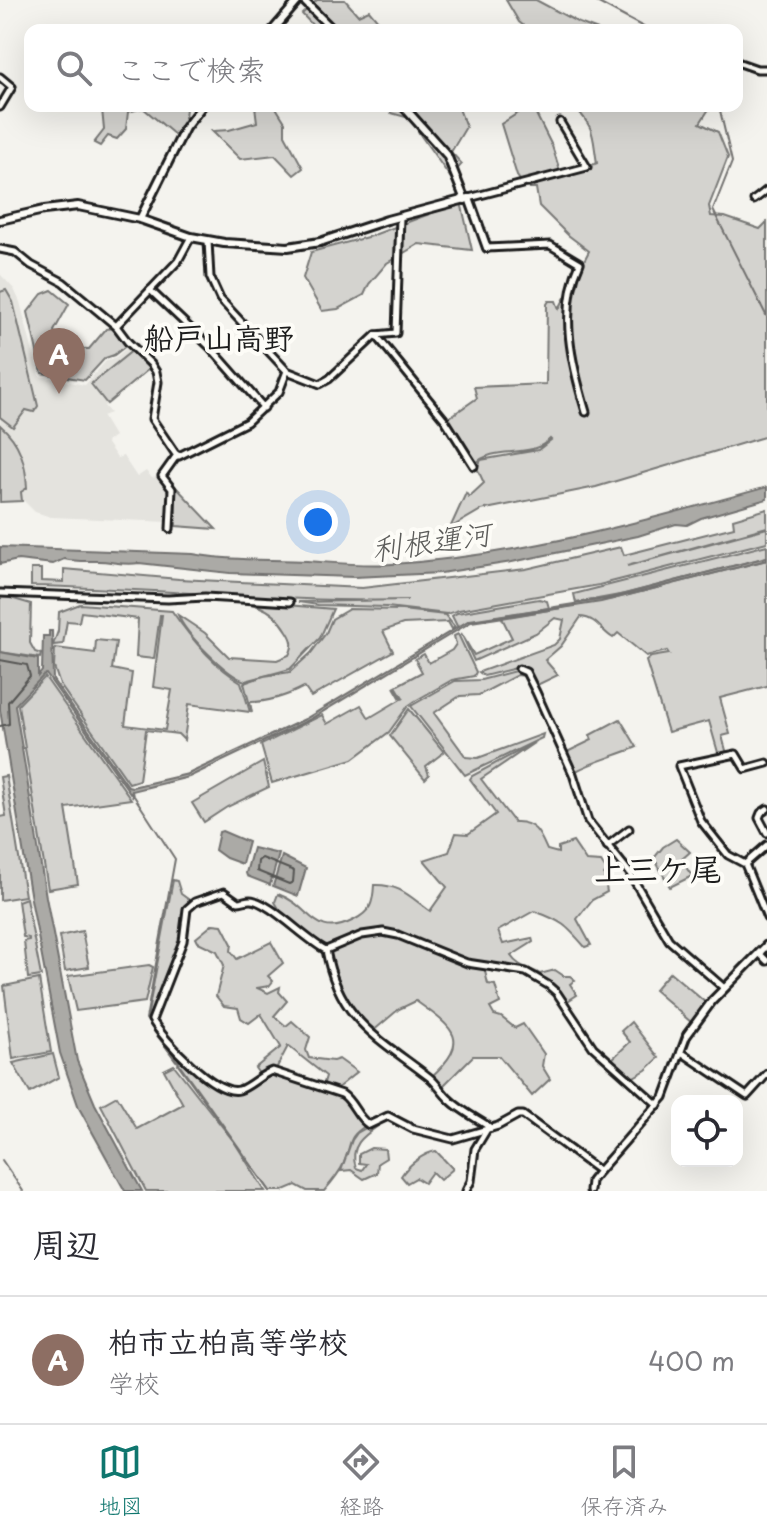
<!DOCTYPE html>
<html lang="ja">
<meta charset="utf-8">
<style>
body{margin:0;font-family:"Playpen Sans","Klee One",sans-serif;background:#f7f7f7;color:#2b2b33}
.controls{position:absolute;right:24px;bottom:24px;display:grid;overflow:hidden;border-radius:16px;box-shadow:0 8px 32px #0002}
.controls button{width:72px;height:72px;display:grid;place-items:center;padding:0;border:0;border-bottom:2px solid #e1e1e2;background:#fff;color:#2b2b33;font:40px sans-serif}
.you{position:absolute;left:318px;top:522px;width:28px;height:28px;margin:-20px;border:6px solid #fff;border-radius:50%;background:#1a73e8;box-shadow:0 0 0 12px #1a73e833}
.badge{display:grid;place-items:center;width:52px;height:52px;border-radius:50%;background:#0f766e;color:#fff;font-size:26px;font-weight:700}
.pin{position:absolute;translate:-50% -66px;filter:drop-shadow(0 2px 4px #0008)}
.pin::after{content:'';position:absolute;top:42px;width:28px;height:24px;background:inherit;clip-path:polygon(0 0,100% 0,50% 100%)}
.list{margin:0;padding:0;list-style:none}
h2{display:flex;justify-content:space-between;align-items:center;height:104px;margin:0;padding:0 32px;font-size:34px}
h2 small{font-size:26px;font-weight:400;color:#7c7c81}
.list li{display:grid;grid-template-columns:52px 1fr auto;gap:24px;align-items:center;box-sizing:border-box;height:128px;padding:0 32px;border-top:2px solid #e1e1e2}
.list b{display:block;font-size:30px;white-space:nowrap}
.list p{margin:0;font-size:26px;white-space:nowrap;color:#7c7c81}
.list em{font-size:26px;font-style:normal;color:#7c7c81}
.icon{flex:none;width:44px;height:44px;fill:none;stroke:currentColor;stroke-width:2;stroke-linecap:round;stroke-linejoin:round}
.map{position:relative;flex:none;width:767px;height:1191px;overflow:hidden}
.search{position:absolute;background:#fff;box-shadow:0 8px 32px #0002;left:24px;right:24px;top:24px;height:88px;display:flex;align-items:center;gap:20px;box-sizing:border-box;padding:0 28px;border-radius:16px;color:#7c7c81;font-size:30px}
.sheet{height:232px;background:#fff}
nav{display:flex;justify-content:space-around;align-items:center;box-sizing:border-box;height:112px;border-top:2px solid #e1e1e2;background:#fff;font-size:22px;color:#7c7c81}
nav a{display:grid;justify-items:center;gap:4px}
nav .on{color:#0f766e}
.map>svg:first-child{display:block}
</style>
<div class="map">
<svg width="767" height="1191" viewBox="0 0 767 1191">
<rect width="100%" height="100%" fill="#f4f3ee"/>
<filter id="ink" filterUnits="userSpaceOnUse"><feTurbulence type="fractalNoise" baseFrequency=".0125" numOctaves="2"/><feDisplacementMap in="SourceGraphic" scale="16" xChannelSelector="R" yChannelSelector="G"/><feConvolveMatrix kernelMatrix="1 2 1 2 8 2 1 2 1" color-interpolation-filters="sRGB"/></filter>
<g filter="url(#ink)">
<polygon fill="#e4e3de" points="0,274 14,289 20,302 39,376 85,385 106,361 116,357 129,346 151,367 104,406 110,413 102,416 114,436 106,442 117,458 123,456 137,477 146,471 152,478 160,476 170,487 169,522 51,517 35,512 24,501 0,502"/>
<g fill="#d4d3cf" stroke="#787876" stroke-width="2">
<polygon points="317,0 345,0 358,15 369,10 384,28 317,30 302,14"/>
<polygon points="506,0 536,0 579,23 598,30 529,30 519,22"/>
<polygon points="97,106 185,106 186,108 185,118 175,135 143,108 128,112 126,129 117,139 108,136 100,146 94,143 104,130 102,109"/>
<polygon points="255,106 275,106 285,122 285,135 303,168 294,175 275,155 240,159 212,131 229,130 257,122"/>
<polygon points="387,106 458,106 466,127 451,152 462,164 450,177 419,133 413,119 391,113"/>
<path d="M529,106H532L552,146L562,177L597,163C592,134 596,130 574,106H711L700,123L718,132L728,157L709,206L711,216L725,217L760,229L767,222V436L596,487L481,510L450,528L466,493L469,497L484,483L477,468L481,460L538,450L551,440L550,439C530,460 494,444 475,464L447,419L477,398L474,387L546,384L547,304L549,301H556L559,309L589,251L568,235L539,206L536,188H526L517,176L501,124Z"/>
<polygon points="461,202 472,250 419,244 387,263 369,284 364,295 338,309 322,311 303,278 311,252 371,236"/>
<polygon points="6,290 13,302 38,406 34,412 26,410 13,427 0,417 0,292"/>
<path d="M52,290L69,304L54,331C59,347 73,349 89,349L106,329L113,328L127,345L114,355L105,358L85,380L42,373L28,312L42,294Z"/>
<polygon points="133,350 149,369 107,404 91,384"/>
<path d="M0,425C20,442 26,463 27,488L21,492L22,501L0,502Z"/>
<polygon points="175,486 216,529 176,526"/>
<path d="M767,509V527L627,566L767,528V542L599,585L459,610L447,614L387,607L318,605L298,602L408,600C282,603 157,588 31,586V569H41V581L64,582V569L179,579L362,588L526,569L621,547L624,555L734,527L733,519Z"/>
<polygon points="767,545 767,557 625,594 576,603 574,594"/>
<path d="M767,560V686L720,698L730,734L722,736L727,754L719,756L709,721L668,732L646,661L651,657L669,654L667,651L646,656L618,633L613,638C601,631 597,618 581,617L561,646L545,660L558,675L535,686L520,667L484,676L479,672L554,645L560,639L564,620L555,618L536,633L474,661L461,633L474,655L512,638L502,618L613,599Z"/>
<polygon points="0,595 31,604 30,643 35,652 41,654 40,658 0,652"/>
<path d="M217,599L333,609L320,638L290,669L245,681C226,675 185,633 178,615L205,633L229,657L277,660L289,655C294,645 293,640 287,631C271,604 248,601 219,602Z"/>
<polygon points="539,599 547,601 549,608 470,620 458,628 452,616 457,613"/>
<path d="M80,604L172,611C189,636 214,666 241,682L250,712L189,704L184,740L178,734L146,730L139,780L129,783L60,685L54,667L55,648L95,653L96,640L116,642L112,669L132,673L125,725L165,730L172,690L153,687L162,615H160L154,659L136,657L138,619L81,612L79,622L67,621L63,644L53,645L58,631L59,612Z"/>
<path d="M349,609L402,610L445,615L455,627L452,629L448,622L403,624L383,631L393,651L311,697L304,687C287,696 270,702 250,702L252,713L244,683L264,676L290,672L311,653L326,633L332,619Z"/>
<polygon points="458,634 476,672 474,676 452,680 415,701 408,706 389,732 353,759 272,783 261,745 322,715 327,724 361,705 369,718 401,699 394,687 404,699 396,686 422,672 415,659 424,654 429,663 452,650 456,644 454,636"/>
<polygon points="519,670 523,671 551,731 525,676 517,675 479,695 460,696 434,713 466,757 478,758 543,734 542,738 465,775 411,706 455,681 481,680"/>
<polygon points="45,677 131,799 66,808 78,884 48,889 18,705"/>
<polygon points="409,709 444,752 426,766 429,775 425,779 390,736"/>
<path d="M620,719L637,747C616,756 594,761 574,772L565,753L592,740L590,735Z"/>
<path d="M534,743L481,779L514,822C535,821 540,834 547,850L558,853V847L573,842L586,861L601,862L607,871L604,875L607,892L592,900L577,919L591,945L585,947C566,925 562,921 534,911L498,931L503,944L532,938L533,942L511,956C519,968 529,967 540,974L555,970L564,976H570L575,980L570,984L577,995L566,1002L535,976L467,962L398,934L371,932L327,949L279,915L281,912L275,902L278,894C312,906 313,941 354,920C371,911 373,904 374,885C400,884 410,897 430,911L447,887L424,860L449,852L456,833L468,834L496,814L470,779L472,776Z"/>
<polygon points="263,762 269,787 227,807 204,822 192,803"/>
<polygon points="6,776 25,896 0,900 0,817 6,816 0,777"/>
<polygon points="676,839 690,852 681,860 692,876 670,887 654,858 663,847"/>
<polygon points="173,880 177,881 181,894 192,902 181,945 151,1019 157,1031 181,1058 177,1061 155,1033 147,1018"/>
<polygon points="26,898 41,976 28,978 24,941 29,940 29,938 23,937 18,901"/>
<polygon points="213,924 222,925 232,944 231,951 237,959 271,942 283,963 268,976 273,981 269,986 257,988 268,993 280,987 279,992 287,1001 274,1016 286,1026 292,1021 310,1037 306,1050 309,1058 333,1061 339,1059 357,1072 335,1090 323,1086 326,1076 288,1046 275,1071 260,1075 255,1068 281,1047 261,1014 249,1023 241,1018 238,1008 224,1006 216,996 224,965 217,951 198,942 196,938"/>
<polygon points="82,931 89,967 65,971 59,936"/>
<path d="M371,934H391L484,967L488,984L495,985L500,1003L490,1008L494,1015L501,1017L515,1028L523,1024L544,1054L542,1066L550,1079L532,1096L499,1056H473L441,1088L431,1077C472,1040 454,1028 416,1001L399,1009L372,1032C342,1005 334,989 328,951Z"/>
<polygon points="149,965 153,967 145,1002 76,1011 68,976"/>
<polygon points="670,972 707,1004 692,1023 654,990"/>
<polygon points="39,979 51,1052 13,1059 4,986"/>
<polygon points="631,1022 659,1058 646,1070 630,1079 610,1061 630,1042 621,1031"/>
<polygon points="53,1054 59,1077 30,1093 13,1063"/>
<path d="M183,1060L203,1076L237,1091L268,1073L333,1091L347,1099L367,1125C346,1137 352,1144 344,1163C339,1174 332,1182 324,1191H307L296,1185L282,1191H270L178,1062Z"/>
<polygon points="174,1065 235,1143 265,1191 146,1191 101,1105 117,1096 137,1129 183,1104 164,1070"/>
<path d="M385,1117L389,1118C371,1132 347,1141 356,1168L362,1170L366,1164L359,1163V1154L371,1148L385,1149L386,1158L378,1163L377,1173L364,1179L351,1170L341,1171L352,1140L357,1133Z"/>
<path d="M436,1151L453,1169L440,1180L432,1172L424,1183L416,1178L407,1183L401,1176C408,1165 424,1153 436,1151Z"/>
</g>
<g fill="#abaaa6" stroke="#72716f" stroke-width="2">
<path d="M767,487V499L701,518L687,525L676,524L638,536L512,562L441,573L354,577L230,573L139,563C124,566 112,561 98,561C85,561 77,562 64,559L53,564L18,560L0,564V547L193,554C231,561 268,559 307,561C336,563 364,566 392,564C520,556 645,521 767,487Z"/>
<polygon points="767,557 767,560 601,602 471,622 309,720 189,777 132,791 133,797 51,681 46,674 43,676 15,705 46,897 77,1061 95,1104 142,1191 125,1191 79,1108 60,1053 31,899 0,710 0,652 38,659 38,676 42,671 43,636 49,636 49,631 52,631 53,680 128,786 132,787 188,774 305,719 468,621 605,599"/>
<polygon points="222,831 248,842 242,864 226,858 215,850 219,832"/>
<polygon points="253,848 279,854 270,885 247,876 246,873"/>
<polygon points="282,856 306,868 298,896 273,886"/>
</g>
<g fill="none" stroke-linecap="round" stroke-linejoin="round">
<g stroke="#555553" stroke-width="2">
<polyline points="0,660 27,665 30,676 8,702 9,724 0,726"/>
<polygon points="262,858 294,871 293,882 289,884 257,871 258,861"/>
</g>
<g stroke="#72716f" stroke-width="2">
<polyline points="593,0 649,30"/>
<polyline points="719,106 732,162 713,210 767,317"/>
<polyline points="134,796 175,859 146,1019 176,1061"/>
<polyline points="178,1064 270,1191"/>
<polyline points="2,1160 23,1191"/>
</g>
<defs>
<g id="minor">
<polyline points="737,62 757,69 767,69"/>
<polyline points="0,77 12,87 0,107"/>
<polyline points="469,198 587,167 560,122"/>
<polyline points="754,200 767,190"/>
<polyline points="208,241 210,277 220,299 287,371 320,384 329,379 376,335 396,333 400,217"/>
<path d="M487,248L550,245L580,263C558,311 572,365 586,412"/>
<polyline points="0,249 15,252 31,265 63,282 116,326 128,342 151,364 156,372 158,382 152,419 175,453 179,456 247,422 279,392 287,371"/>
<polyline points="150,290 211,348 264,408"/>
<polyline points="116,326 178,261 191,237"/>
<polyline points="376,335 445,420 474,466"/>
<polyline points="170,529 172,489 162,476 177,455"/>
<polyline points="0,593 168,599 205,597 290,602"/>
<polyline points="519,669 526,672 536,692 573,774 588,821 629,872 669,940 724,988"/>
<polyline points="767,763 745,769 736,754 679,766 701,821 728,855 745,864 767,918"/>
<polyline points="767,809 761,813 759,818 767,833"/>
<polyline points="607,846 629,829"/>
<polyline points="745,864 767,845"/>
<path d="M326,950C339,1020 377,1037 429,1077C437,1083 442,1093 450,1100C461,1111 478,1119 491,1128"/>
<polyline points="759,953 767,961"/>
<polyline points="681,1052 747,1096 767,1074"/>
<path d="M599,1171L523,1115H518L498,1126L453,1139L413,1129L388,1116L369,1125C356,1117 354,1102 342,1094L272,1071C260,1075 251,1086 239,1090C215,1096 163,1039 152,1020L183,941L187,909L195,902L224,892L238,902C242,902 246,900 250,900C268,900 307,941 326,950L362,935L383,932L398,935L467,963L526,972L548,985L557,993L593,1047L658,1105"/>
<polyline points="466,1191 471,1181 475,1149 486,1131"/>
<polyline points="590,1191 591,1181 599,1171 664,1097 687,1035"/>
</g>
<g id="tertiary">
<polyline points="303,0 333,30"/>
<polyline points="273,30 299,0"/>
<polyline points="403,106 447,155 465,200"/>
<polyline points="140,219 185,128 202,106"/>
<polyline points="0,220 44,210 78,206 140,219 191,237 224,243 288,247 320,242 387,220 469,198 487,248"/>
<polyline points="687,1035 712,1001 767,945"/>
</g>
</defs>
<use href="#minor" stroke="#1c1c1c" stroke-width="11"/>
<use href="#tertiary" stroke="#1c1c1c" stroke-width="12"/>
<use href="#minor" stroke="#fdfcf7" stroke-width="5"/>
<use href="#tertiary" stroke="#fdfcf7" stroke-width="6"/>
</g>
</g>
<g text-anchor="middle" dominant-baseline="central" stroke-width="8" stroke-linejoin="round" paint-order="stroke">
<g font-size="30" font-weight="bold" fill="#1c1c1c" stroke="#fdfcf7">
<text x="219" y="336">船戸山高野</text>
</g>
<g font-size="30" font-style="italic" fill="#5c5c5a" stroke="#fdfcf7">
<text transform="translate(431 540) rotate(-8)">利根運河</text>
</g>
<g font-size="32" font-weight="bold" fill="#1c1c1c" stroke="#fdfcf7">
<text x="658" y="868">上三ケ尾</text>
</g>
</g>
</svg>
<div class="controls">
<button><svg class="icon" aria-label="locate" viewBox="0 0 24 24"><circle cx="12" cy="12" r="6"/><path d="M12 2v4M12 18v4M2 12h4M18 12h4"/></svg></button>
</div>
<div class="you"></div>
<div class="pin badge" style="left:59px;top:394px;background:#8d6e63">A</div>
<div class="search"><svg class="icon" aria-label="search" viewBox="0 0 24 24"><circle cx="10" cy="10" r="6"/><path d="M15 15l6 6"/></svg>ここで検索</div>
</div>
<section class="sheet">
<h2>周辺<small></small></h2>
<ul class="list">
<li><span class="badge" style="background:#8d6e63">A</span><div><b>柏市立柏高等学校</b><p>学校</p></div><em>400 m</em></li>
</ul>
</section>
<nav>
<a class="on"><svg class="icon" aria-label="map" viewBox="0 0 24 24"><path d="M3 6l6-2 6 2 6-2v14l-6 2-6-2-6 2zM9 4v14M15 6v14"/></svg>地図</a>
<a><svg class="icon" aria-label="directions" viewBox="0 0 24 24"><path d="M12 3l9 9-9 9-9-9zM9 14v-3h6M13 9l2 2-2 2"/></svg>経路</a>
<a><svg class="icon" aria-label="saved" viewBox="0 0 24 24"><path d="M7 4h10v16l-5-4-5 4z"/></svg>保存済み</a>
</nav>
